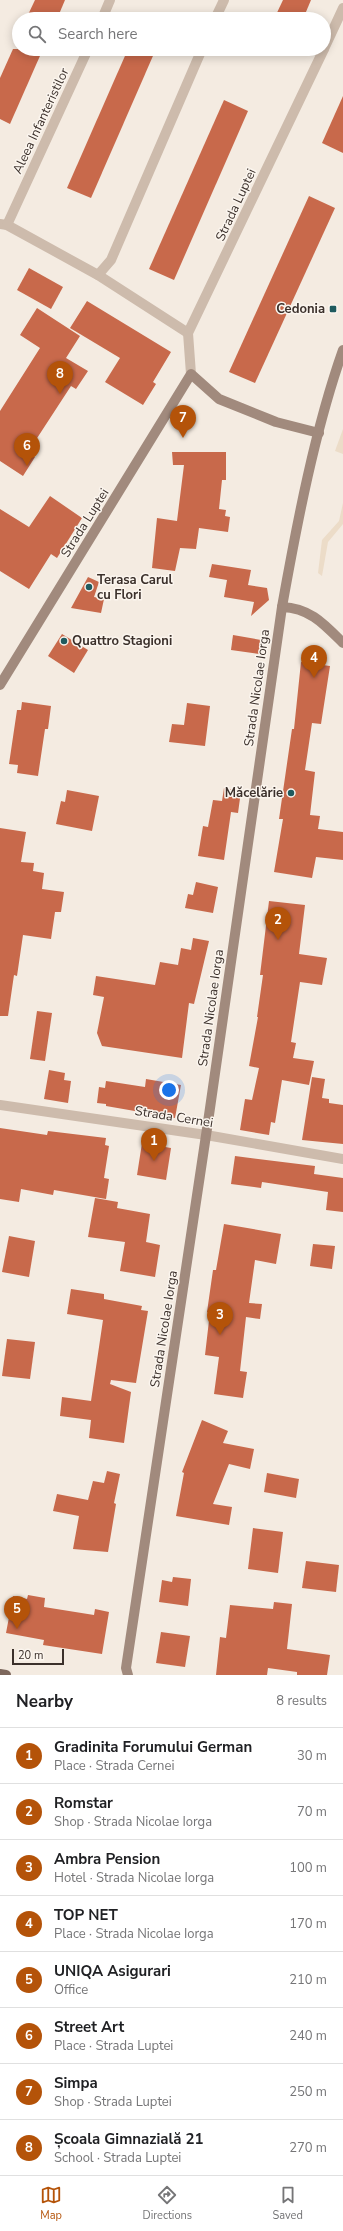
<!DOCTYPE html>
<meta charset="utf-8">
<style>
body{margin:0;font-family:"Nunito Sans",sans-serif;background:#f2f2f2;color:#202124}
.scale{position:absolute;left:12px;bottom:10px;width:52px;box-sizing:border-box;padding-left:4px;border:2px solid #3b302b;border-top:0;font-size:11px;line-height:14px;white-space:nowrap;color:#3b302b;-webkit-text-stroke:3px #fbf5ee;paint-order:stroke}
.you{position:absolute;left:169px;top:1090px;width:14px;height:14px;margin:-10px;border:3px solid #fff;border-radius:50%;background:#1a73e8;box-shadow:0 0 0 6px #1a73e833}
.badge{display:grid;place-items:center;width:26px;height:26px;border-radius:50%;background:#b45309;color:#fff;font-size:13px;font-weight:700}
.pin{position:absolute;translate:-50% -33px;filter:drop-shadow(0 1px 2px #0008)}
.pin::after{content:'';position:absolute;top:21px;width:14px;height:12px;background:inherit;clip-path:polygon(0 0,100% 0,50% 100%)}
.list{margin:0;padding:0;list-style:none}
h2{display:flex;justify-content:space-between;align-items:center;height:52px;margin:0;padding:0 16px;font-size:17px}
h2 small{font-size:13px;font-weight:400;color:#757577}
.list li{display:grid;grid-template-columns:26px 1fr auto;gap:12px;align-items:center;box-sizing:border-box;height:56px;padding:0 16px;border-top:1px solid #e0e0e0}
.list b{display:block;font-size:15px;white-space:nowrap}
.list p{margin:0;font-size:13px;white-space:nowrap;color:#757577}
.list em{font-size:13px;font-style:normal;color:#757577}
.icon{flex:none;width:22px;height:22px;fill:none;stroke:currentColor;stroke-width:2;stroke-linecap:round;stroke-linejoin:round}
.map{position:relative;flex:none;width:343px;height:1675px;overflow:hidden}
.search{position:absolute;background:#fff;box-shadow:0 2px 10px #0003;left:12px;right:12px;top:12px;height:44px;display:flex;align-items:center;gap:10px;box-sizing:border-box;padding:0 14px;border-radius:22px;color:#757577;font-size:15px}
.sheet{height:500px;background:#fff}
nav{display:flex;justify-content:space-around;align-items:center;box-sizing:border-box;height:56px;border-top:1px solid #e0e0e0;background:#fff;font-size:11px;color:#757577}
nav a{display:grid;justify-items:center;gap:2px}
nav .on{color:#b45309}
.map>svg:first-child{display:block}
</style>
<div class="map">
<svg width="343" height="1675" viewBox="0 0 343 1675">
<rect width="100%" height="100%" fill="#f4ebe1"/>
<g fill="#ecdcc8">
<polygon points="343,429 343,454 335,451"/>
<polygon points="343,503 343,524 328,542 322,576 318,573 322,540 339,521"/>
</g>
<g fill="#c8694b">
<polygon points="35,0 65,0 57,19 26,19"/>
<polygon points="283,0 311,0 303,19 274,19"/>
<polygon points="13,49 43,49 10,124 0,119 0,78"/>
<polygon points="128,49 156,49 91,198 67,188"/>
<polygon points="343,96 343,153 322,143"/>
<polygon points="224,100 248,111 174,280 149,269"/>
<polygon points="309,196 335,208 255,383 229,372"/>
<polygon points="29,268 63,287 51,309 17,290"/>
<polygon points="87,301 171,352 153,382 156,384 143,405 105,382 120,358 70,328"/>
<polygon points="37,308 80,336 66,358 88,371 76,389 71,386 28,452 35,457 23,476 0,461 0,411 40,348 20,335"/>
<polygon points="172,452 226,452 226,480 222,480 219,509 226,510 225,516 230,517 228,532 199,528 196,549 180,548 175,571 152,568 157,518 177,521 184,465 173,465"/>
<polygon points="50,496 82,518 57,558 51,554 29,589 0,571 0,509 29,527"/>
<polygon points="212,564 251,570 248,585 267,588 269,600 251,616 254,602 224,597 227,580 209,577"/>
<polygon points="88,577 99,582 94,597 104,599 101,613 71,608"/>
<polygon points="62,634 88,650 74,673 48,656"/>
<polygon points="233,635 261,640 259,654 231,650"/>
<polygon points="301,662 330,666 321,724 312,723 305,770 315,772 310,815 320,816 318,829 343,832 343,860 316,857 312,878 274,872 283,819 279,819 292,729 294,729"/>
<polygon points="22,702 51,706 48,729 45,729 38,776 17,773 18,765 9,764 17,710 21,710"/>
<polygon points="187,703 210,706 205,746 169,742 172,724 184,725"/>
<polygon points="224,788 241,791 238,813 231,812 224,860 198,856 203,826 208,827 213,800 222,801"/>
<polygon points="67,790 99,796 92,831 56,824 61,801 65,802"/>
<polygon points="0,828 26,832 21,862 34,863 33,871 44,873 42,889 64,892 61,912 55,912 51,939 23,935 17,976 14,975 8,1016 0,1016"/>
<polygon points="196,882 218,887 213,913 185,908 188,894 193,895"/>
<polygon points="269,901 305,905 299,954 327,958 322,985 300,982 291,1042 296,1043 293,1058 314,1061 309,1085 282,1080 275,1123 271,1122 269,1135 240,1130 245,1099 252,1100 259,1068 249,1066 258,1017 257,1017 263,975 260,975"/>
<polygon points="193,938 209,941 194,1004 189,1003 182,1058 102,1046 97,1033 104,997 93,995 96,976 155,985 160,962 178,965 181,948 191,950"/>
<polygon points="37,1011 52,1013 45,1061 30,1059"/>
<polygon points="49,1070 65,1073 64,1080 71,1081 68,1103 44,1099"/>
<polygon points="312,1077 325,1079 322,1098 329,1099 329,1103 343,1105 343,1144 302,1140"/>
<polygon points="146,1079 181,1085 175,1118 106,1106 106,1104 97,1103 99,1087 105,1088 106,1081 145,1087"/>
<polygon points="0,1128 47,1135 48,1131 106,1138 105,1145 109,1146 104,1178 109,1179 106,1199 54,1190 53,1195 21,1189 19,1202 0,1199"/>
<polygon points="142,1143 171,1148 166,1180 137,1175"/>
<polygon points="235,1156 315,1166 314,1174 343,1178 343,1212 326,1210 328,1192 262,1182 261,1188 231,1184"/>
<polygon points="95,1198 118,1202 117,1208 150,1214 146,1242 160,1245 155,1277 120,1271 125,1242 88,1237"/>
<polygon points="224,1224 281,1234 276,1264 255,1260 249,1303 262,1304 260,1319 246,1317 240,1371 247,1372 243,1398 214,1394 219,1357 205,1355 210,1312 207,1312 213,1270 216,1270"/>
<polygon points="9,1236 35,1241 29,1277 2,1272"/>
<polygon points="313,1244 335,1246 332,1269 310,1266"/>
<polygon points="71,1289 104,1294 104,1299 142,1306 141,1310 148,1311 136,1383 111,1380 110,1384 131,1392 124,1443 89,1438 91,1420 60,1416 62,1397 91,1401 103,1320 67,1314"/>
<polygon points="7,1339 35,1342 30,1379 2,1376"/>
<polygon points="202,1420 228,1431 223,1443 254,1449 250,1469 229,1464 213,1504 232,1507 229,1525 176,1516 184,1473 182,1472"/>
<polygon points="107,1471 120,1474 114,1503 116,1504 108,1552 73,1549 79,1516 53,1511 57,1494 88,1500 93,1481 104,1483"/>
<polygon points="267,1473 299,1479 296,1498 264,1492"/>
<polygon points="253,1528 283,1532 278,1573 248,1569"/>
<polygon points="306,1561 339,1565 336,1592 302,1588"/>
<polygon points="173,1577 191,1579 188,1606 159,1602 162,1580 172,1582"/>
<polygon points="28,1595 45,1598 44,1607 94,1615 95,1609 109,1612 102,1654 43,1645 44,1640 6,1633 13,1596 27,1599"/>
<polygon points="274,1602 292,1604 287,1649 330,1655 327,1675 297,1675 297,1672 268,1668 267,1675 216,1675 220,1637 226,1638 230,1605 273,1609"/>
<polygon points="161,1632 190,1636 185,1667 156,1663"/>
</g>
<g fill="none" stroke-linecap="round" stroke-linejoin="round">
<g stroke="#cdbbac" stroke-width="10">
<polyline points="102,19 110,0"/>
<polyline points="215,19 224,0"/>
<polyline points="324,49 343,8"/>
<polyline points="0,224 7,225 98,275 188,333"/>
<polyline points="7,225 88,49"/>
<polyline points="98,275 111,260 202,49"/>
<polyline points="191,374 188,333 324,49"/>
<polyline points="0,1105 206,1135 343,1159"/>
</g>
<g stroke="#a18a7d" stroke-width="10">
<path d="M282,607C310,608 324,624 343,643"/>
<polyline points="0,685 191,374 219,399 276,422 319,433"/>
<path d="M128,1675L126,1668L208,1122L282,607C297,523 315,429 343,350"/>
</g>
<polyline stroke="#7d675c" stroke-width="10" points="0,1674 6,1675"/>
</g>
<g fill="#1f5a5e" stroke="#fbf5ee" stroke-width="1.5">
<rect x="329" y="305" width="8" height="8" rx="2"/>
<circle cx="89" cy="587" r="4"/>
<circle cx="64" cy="641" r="4"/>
<circle cx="291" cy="793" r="4"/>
</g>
<g text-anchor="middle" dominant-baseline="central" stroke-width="3" stroke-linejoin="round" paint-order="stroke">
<g font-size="13" fill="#3b302b" stroke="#fbf5ee">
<text transform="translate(41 121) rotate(-65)">Aleea Infanteristilor</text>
<text transform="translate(236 205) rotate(-65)">Strada Luptei</text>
<text transform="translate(85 523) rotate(-58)">Strada Luptei</text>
<text transform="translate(257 688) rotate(-82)">Strada Nicolae Iorga</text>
<text transform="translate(211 1008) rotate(-82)">Strada Nicolae Iorga</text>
<text transform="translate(174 1117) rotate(9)">Strada Cernei</text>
<text transform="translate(164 1329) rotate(-81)">Strada Nicolae Iorga</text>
</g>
<g font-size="13" font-weight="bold" fill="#3b302b" stroke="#fbf5ee" text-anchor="end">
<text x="325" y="309">Cedonia</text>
<text x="97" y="580" text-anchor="start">Terasa Carul<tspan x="97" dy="15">cu Flori</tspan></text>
<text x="72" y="641" text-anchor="start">Quattro Stagioni</text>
<text x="283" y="793">Măcelărie</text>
</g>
</g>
</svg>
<div class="scale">20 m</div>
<div class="you"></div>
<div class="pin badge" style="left:154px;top:1161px">1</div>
<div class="pin badge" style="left:278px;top:940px">2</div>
<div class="pin badge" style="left:220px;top:1335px">3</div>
<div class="pin badge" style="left:314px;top:678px">4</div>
<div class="pin badge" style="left:17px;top:1629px">5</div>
<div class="pin badge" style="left:27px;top:466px">6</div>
<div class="pin badge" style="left:183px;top:438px">7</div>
<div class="pin badge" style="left:60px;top:394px">8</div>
<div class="search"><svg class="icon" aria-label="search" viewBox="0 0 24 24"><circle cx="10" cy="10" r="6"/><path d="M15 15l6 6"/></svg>Search here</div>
</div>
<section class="sheet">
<h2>Nearby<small>8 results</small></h2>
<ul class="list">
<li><span class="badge">1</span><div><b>Gradinita Forumului German</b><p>Place · Strada Cernei</p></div><em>30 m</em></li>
<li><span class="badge">2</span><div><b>Romstar</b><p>Shop · Strada Nicolae Iorga</p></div><em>70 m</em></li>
<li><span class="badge">3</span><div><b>Ambra Pension</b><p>Hotel · Strada Nicolae Iorga</p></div><em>100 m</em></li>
<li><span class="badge">4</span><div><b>TOP NET</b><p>Place · Strada Nicolae Iorga</p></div><em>170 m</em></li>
<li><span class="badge">5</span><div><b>UNIQA Asigurari</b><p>Office</p></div><em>210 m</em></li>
<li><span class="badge">6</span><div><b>Street Art</b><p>Place · Strada Luptei</p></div><em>240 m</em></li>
<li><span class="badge">7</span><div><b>Simpa</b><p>Shop · Strada Luptei</p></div><em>250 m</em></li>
<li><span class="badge">8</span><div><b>Școala Gimnazială 21</b><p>School · Strada Luptei</p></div><em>270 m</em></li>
</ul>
</section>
<nav>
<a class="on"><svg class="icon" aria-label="map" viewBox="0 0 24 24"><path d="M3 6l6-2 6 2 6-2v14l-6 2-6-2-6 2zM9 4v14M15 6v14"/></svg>Map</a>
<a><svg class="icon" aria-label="directions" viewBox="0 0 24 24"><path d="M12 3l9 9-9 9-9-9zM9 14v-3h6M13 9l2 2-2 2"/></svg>Directions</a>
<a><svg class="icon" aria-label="saved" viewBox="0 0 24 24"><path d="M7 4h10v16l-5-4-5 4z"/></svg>Saved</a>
</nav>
